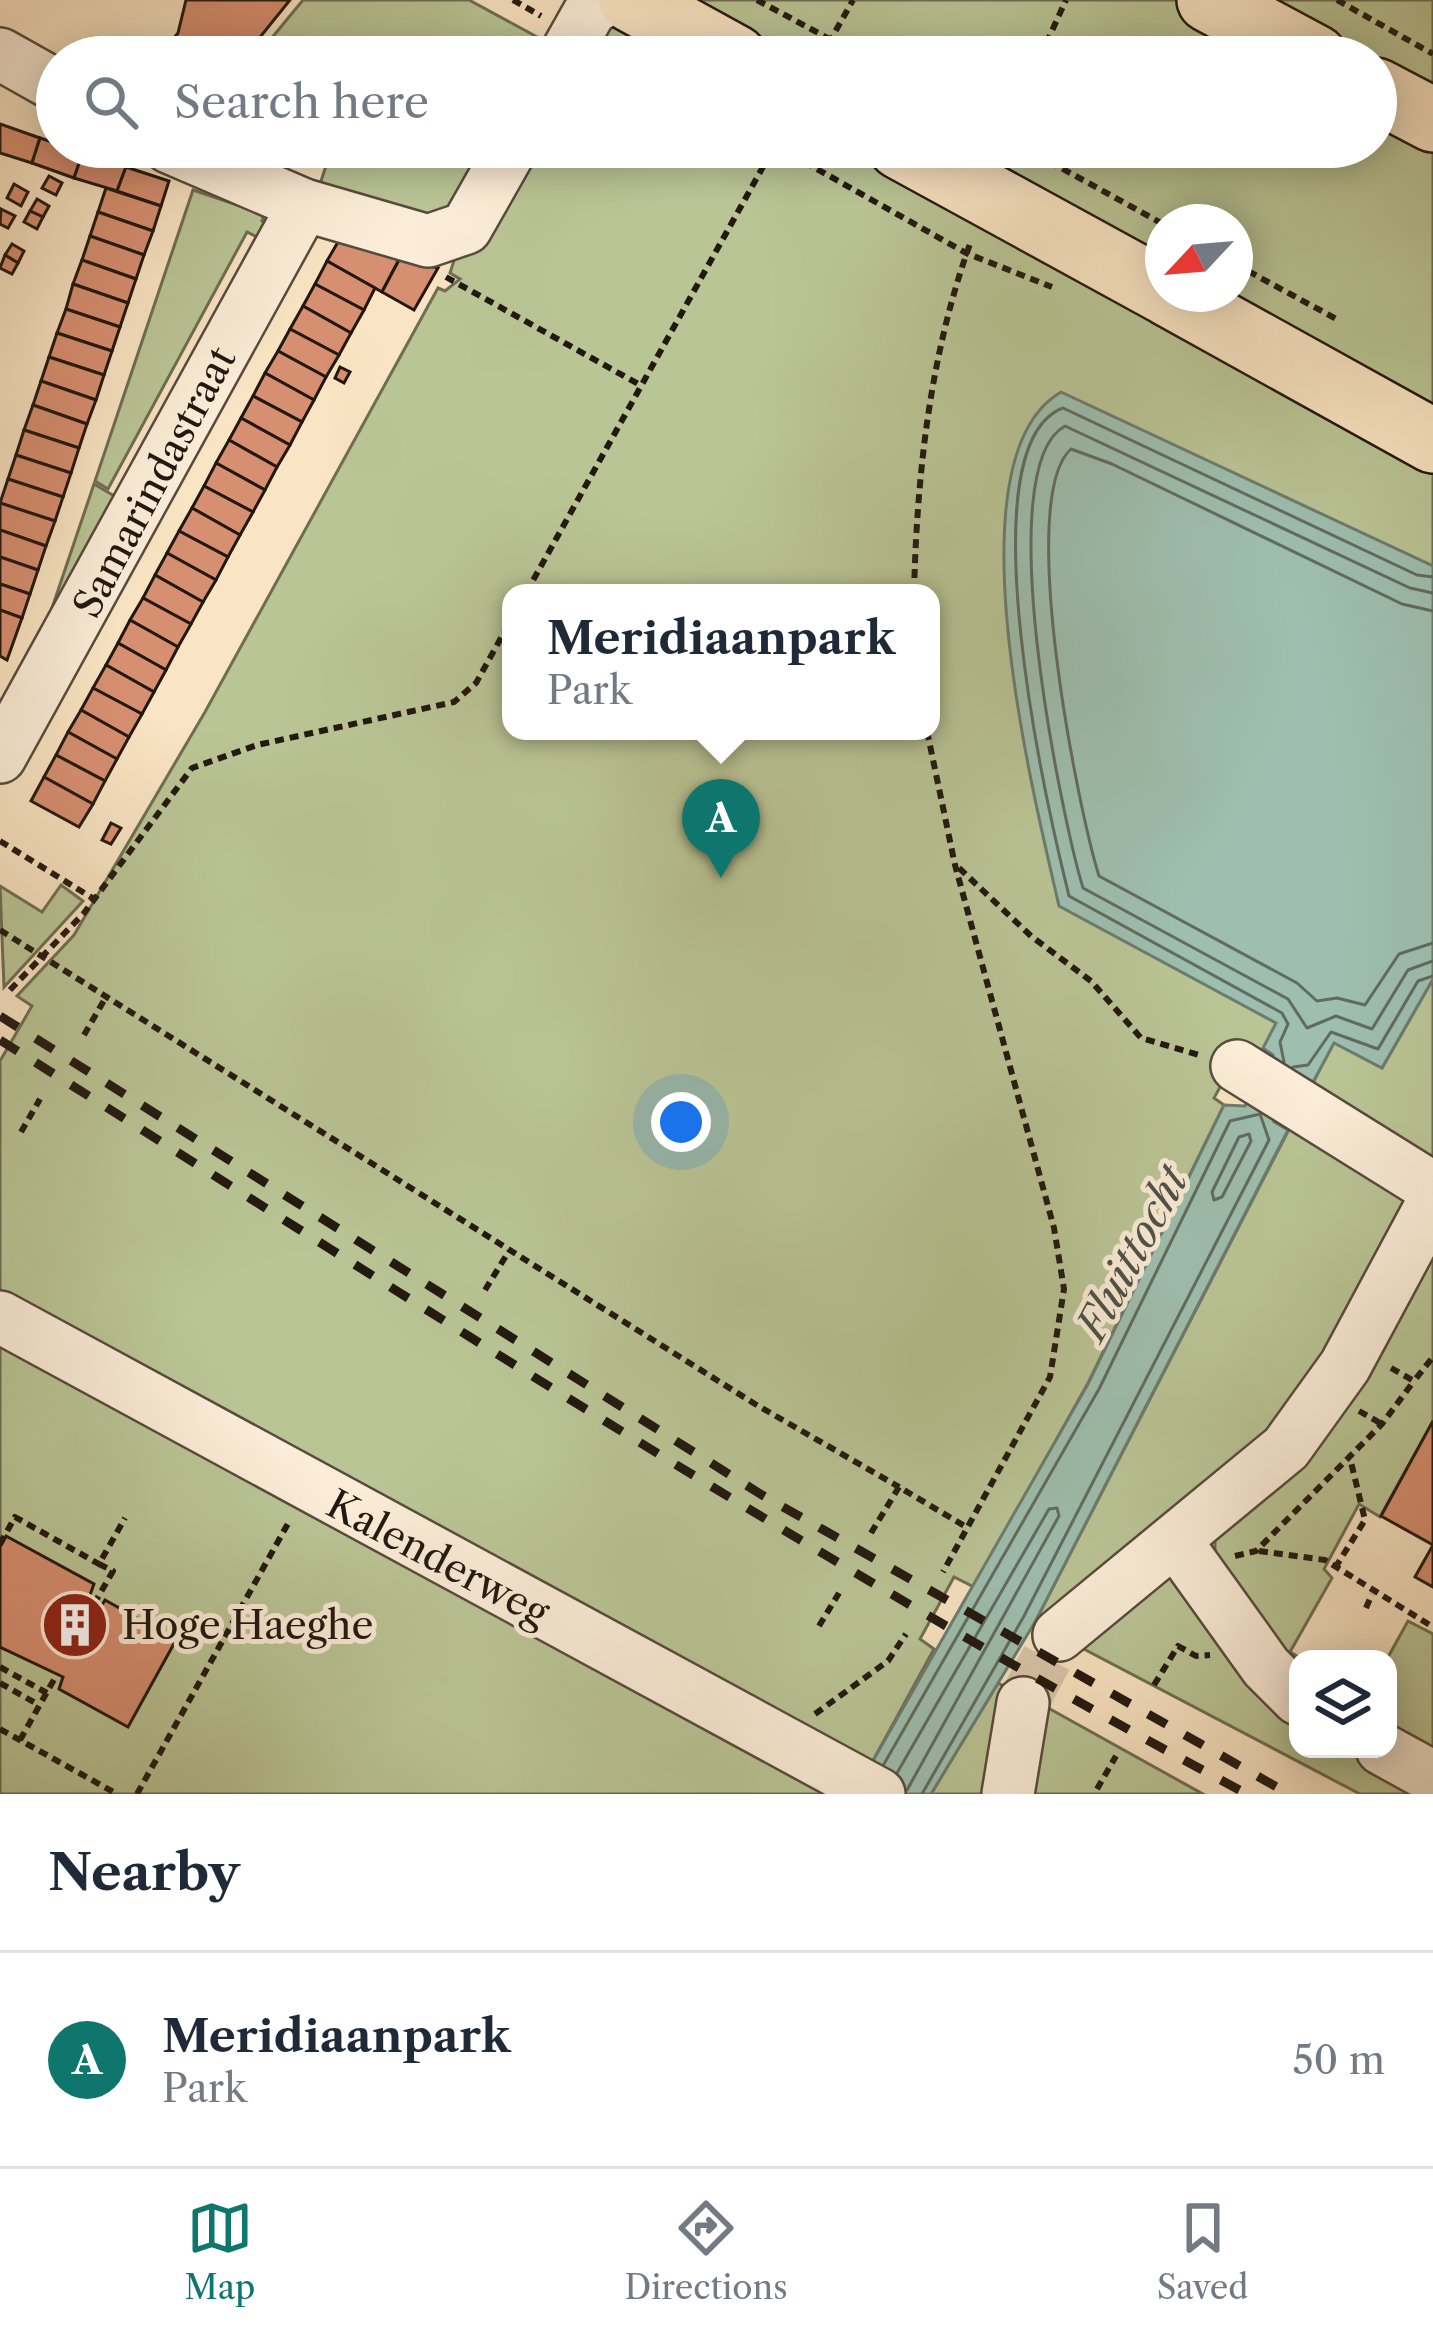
<!DOCTYPE html>
<style>
body{margin:0;font-family:"Libre Caslon Text",serif;background:#f6f6f7;color:#1f2937}
.controls{position:absolute;right:36px;bottom:36px;display:grid;overflow:hidden;border-radius:24px;box-shadow:0 6px 30px #0003}
.controls button{width:108px;height:108px;display:grid;place-items:center;padding:0;border:0;border-bottom:3px solid #e0e1e3;background:#fff;color:#1f2937;font:60px sans-serif}
.compass{position:absolute;left:1145px;top:204px;width:108px;height:108px;border-radius:50%;background:#fff;box-shadow:0 6px 30px #0003;rotate:244deg}
.you{position:absolute;left:681px;top:1122px;width:42px;height:42px;margin:-30px;border:9px solid #fff;border-radius:50%;background:#1a73e8;box-shadow:0 0 0 18px #1a73e833}
.badge{display:grid;place-items:center;width:78px;height:78px;border-radius:50%;background:#0f766e;color:#fff;font-size:39px;font-weight:700}
.pin{position:absolute;translate:-50% -99px;filter:drop-shadow(0 3px 6px #0008)}
.pin::after{content:'';position:absolute;top:63px;width:42px;height:36px;background:inherit;clip-path:polygon(0 0,100% 0,50% 100%)}
.popup{position:absolute;left:502px;top:584px;width:438px;height:156px;box-sizing:border-box;display:grid;place-content:center;border-radius:24px;background:#fff;filter:drop-shadow(0 3px 9px #0005);font-size:39px;white-space:nowrap;color:#747a83}
.popup b{font-size:45px;color:#1f2937}
.popup::after{content:'';position:absolute;left:50%;top:100%;margin-left:-24px;border:24px solid transparent;border-top-color:#fff}
.list{margin:0;padding:0;list-style:none}
h2{display:flex;justify-content:space-between;align-items:center;height:156px;margin:0;padding:0 48px;font-size:51px}
h2 small{font-size:39px;font-weight:400;color:#747a83}
.list li{display:grid;grid-template-columns:78px 1fr auto;gap:36px;align-items:center;box-sizing:border-box;height:216px;padding:0 48px;border-top:3px solid #e0e1e3}
.list b{display:block;font-size:45px;white-space:nowrap}
.list p{margin:0;font-size:39px;white-space:nowrap;color:#747a83}
.list em{font-size:39px;font-style:normal;color:#747a83}
.icon{flex:none;width:66px;height:66px;fill:none;stroke:currentColor;stroke-width:2;stroke-linecap:round;stroke-linejoin:round}
.map{position:relative;flex:none;width:1433px;height:1794px;overflow:hidden}
.search{position:absolute;background:#fff;box-shadow:0 6px 30px #0003;left:36px;right:36px;top:36px;height:132px;display:flex;align-items:center;gap:30px;box-sizing:border-box;padding:0 42px;border-radius:66px;color:#747a83;font-size:45px}
.sheet{height:372px;background:#fff}
nav{display:flex;justify-content:space-around;align-items:center;box-sizing:border-box;height:168px;border-top:3px solid #e0e1e3;background:#fff;font-size:33px;color:#747a83}
nav a{display:grid;justify-items:center;gap:6px}
nav .on{color:#0f766e}
.map>svg:first-child{display:block}
</style>
<div class="map">
<svg width="1433" height="1794" viewBox="0 0 1433 1794">
<rect width="100%" height="100%" fill="#f9e4c3"/>
<filter id="stains"><feTurbulence type="fractalNoise" baseFrequency=".00167" numOctaves="4"/><feColorMatrix values="0 0 0 0 .2 0 0 0 0 .09 0 0 0 0 .02 0 0 0 .5 -.17"/></filter>
<radialGradient id="worn" r=".72"><stop offset=".6" stop-color="#630" stop-opacity="0"/><stop offset="1" stop-color="#630" stop-opacity=".3"/></radialGradient>
<g fill="#bac596" stroke="#6e6e53" stroke-width="3" fill-rule="evenodd">
<polygon points="303,0 469,0 552,45 545,57 256,57"/>
<path d="M624,0H1433V695L1260,1014L1277,1023L1271,1060L1242,1047L1214,1098L1224,1105L1088,1383L974,1587L954,1577L920,1639L934,1649L869,1768L836,1794H0V1061L32,1006L17,996L74,935L205,712L438,288L445,291L460,279L450,273L457,251L530,147H1376V57H590ZM1163,222H1235V294H1163ZM511,593H931V731H511Z"/>
<polygon points="281,147 496,147 444,222 319,187 327,163"/>
<polygon points="193,190 264,214 262,221 280,227 271,244 247,232 108,489 95,481"/>
<polygon points="94,484 116,497 30,673"/>
<polygon points="61,885 83,901 4,987 0,886 42,912"/>
<polygon points="1433,979 1433,1171 1284,1421 1050,1630 1035,1622 1334,1042 1382,1068"/>
<polygon points="1433,1234 1433,1421 1380,1517 1359,1504 1324,1569 1332,1578 1290,1652 1302,1659 1298,1679 1215,1568 1215,1524"/>
<polygon points="1168,1575 1298,1720 1298,1749 1350,1749 1433,1794 1360,1794 1080,1647"/>
<polygon points="1408,1621 1433,1634 1433,1757 1388,1733 1387,1659"/>
<polygon points="998,1683 1013,1691 995,1794 931,1794"/>
<polygon points="1041,1704 1203,1794 1028,1794"/>
</g>
<path fill="#9ebfaf" stroke="#6c7c6f" stroke-width="3" d="M1061,392L1433,566V979L1382,1068L1334,1043L1312,1084L1297,1077L1274,1122L1288,1130L1035,1622L931,1794H854L1088,1384L1224,1105L1245,1106L1273,1055L1263,1048L1276,1023L1059,906C1035,800 947,458 1061,392Z"/>
<g fill="none" stroke-linecap="round" stroke-linejoin="round">
<g stroke="#606c60" stroke-width="3">
<path d="M1433,593L1410,588L1065,426C989,467 1061,815 1083,888L1288,999L1307,1028L1336,1016L1372,1029L1408,970L1433,961"/>
<path d="M1433,611L1402,604L1112,464L1071,449C1016,498 1077,805 1099,876L1297,983L1317,1001L1337,998L1365,1005L1399,954L1433,943"/>
<path d="M1284,1062L1280,1042L1288,1024L1282,1013L1069,896C1049,815 963,446 1063,408L1417,575L1433,577"/>
<polyline points="1293,1067 1308,1065 1331,1032 1378,1049 1418,981 1433,976"/>
<polygon points="1249,1134 1251,1141 1222,1197 1214,1200 1212,1192 1239,1137"/>
<polyline points="884,1764 1099,1389 1230,1121 1260,1114 1269,1140 1024,1616 922,1794"/>
<polyline points="897,1773 1049,1509 1057,1508 1059,1516 907,1790"/>
</g>
</g>
<g fill="#d78f71" stroke="#221810" stroke-width="3">
<polygon points="186,0 290,0 244,57 158,57 178,33"/>
<polygon points="0,124 40,138 32,163 0,153"/>
<polygon points="40,138 83,152 74,178 32,163"/>
<polygon points="83,152 126,167 117,191 74,178"/>
<polygon points="126,167 169,181 161,206 117,191"/>
<polygon points="49,176 62,183 56,195 42,188"/>
<polygon points="14,184 28,192 21,206 7,198"/>
<polygon points="106,188 161,206 153,231 98,212"/>
<polygon points="37,199 49,206 43,217 30,211"/>
<polygon points="1,209 15,216 8,228 0,224"/>
<polygon points="30,211 43,217 37,229 24,222"/>
<polygon points="98,212 153,231 144,255 90,236"/>
<polygon points="342,235 400,258 382,292 327,261"/>
<polygon points="90,236 144,255 136,279 82,260"/>
<polygon points="12,244 24,251 18,263 5,255"/>
<polygon points="5,255 18,263 12,274 0,268"/>
<polygon points="400,258 438,268 414,310 382,292"/>
<polygon points="82,260 136,279 128,303 73,284"/>
<polygon points="327,261 375,288 364,310 315,284"/>
<polygon points="73,284 128,303 120,327 66,309"/>
<polygon points="315,284 364,310 351,333 303,306"/>
<polygon points="303,306 351,333 339,355 290,329"/>
<polygon points="66,309 120,327 112,351 57,333"/>
<polygon points="290,329 339,355 326,377 278,351"/>
<polygon points="57,333 112,351 104,375 49,357"/>
<polygon points="278,351 326,377 314,400 265,373"/>
<polygon points="49,357 104,375 96,400 41,381"/>
<polygon points="340,367 350,372 344,383 335,378"/>
<polygon points="265,373 314,400 302,422 253,396"/>
<polygon points="41,381 96,400 87,424 33,405"/>
<polygon points="253,396 302,422 290,445 241,418"/>
<polygon points="33,405 87,424 79,448 24,430"/>
<polygon points="241,418 290,445 277,467 229,440"/>
<polygon points="24,430 79,448 71,473 16,455"/>
<polygon points="229,440 277,467 265,490 216,463"/>
<polygon points="16,455 71,473 63,497 8,479"/>
<polygon points="216,463 265,490 253,512 204,486"/>
<polygon points="8,479 63,497 55,521 0,503"/>
<polygon points="204,486 253,512 240,535 192,508"/>
<polygon points="0,503 55,521 46,546 0,530"/>
<polygon points="192,508 240,535 228,557 179,531"/>
<polygon points="0,530 46,546 38,570 0,557"/>
<polygon points="179,531 228,557 216,580 167,553"/>
<polygon points="167,553 216,580 203,602 155,575"/>
<polygon points="0,557 38,570 30,594 0,584"/>
<polygon points="155,575 203,602 191,624 143,598"/>
<polygon points="0,584 30,594 22,618 0,610"/>
<polygon points="143,598 191,624 178,647 130,620"/>
<polygon points="0,610 22,618 7,660 0,656"/>
<polygon points="130,620 178,647 166,670 118,643"/>
<polygon points="118,643 166,670 154,692 106,665"/>
<polygon points="106,665 154,692 142,714 93,688"/>
<polygon points="93,688 142,714 129,737 81,710"/>
<polygon points="81,710 129,737 117,759 68,732"/>
<polygon points="68,732 117,759 105,781 56,755"/>
<polygon points="56,755 105,781 93,804 44,777"/>
<polygon points="44,777 93,804 79,827 31,801"/>
<polygon points="111,823 121,828 111,844 102,840"/>
<polygon points="1433,1421 1433,1587 1415,1577 1433,1545 1381,1516"/>
<polygon points="6,1536 94,1584 87,1603 99,1610 105,1600 176,1640 128,1727 59,1689 63,1677 0,1647 0,1547"/>
</g>
<g fill="none" stroke-linecap="round" stroke-linejoin="round">
<polyline stroke="#d9c5a8" stroke-width="51" stroke-dasharray="51 26" stroke-linecap="butt" points="1023,1703 1059,1635"/>
<defs>
<g id="minor">
<polyline points="0,54 57,86"/>
<polyline points="564,57 591,9 607,0"/>
<polyline points="169,147 304,205 428,241 466,228 512,147"/>
<polyline points="0,757 304,205"/>
<polyline points="1237,1066 1433,1188"/>
<polyline points="0,1317 879,1794"/>
<polyline points="1175,1540 1266,1667 1298,1699"/>
<polyline points="1059,1635 1286,1448 1345,1366 1433,1202"/>
<polyline points="1382,1749 1433,1777"/>
<polyline points="1008,1794 1023,1703"/>
</g>
<g id="major">
<polyline points="631,0 735,57"/>
<polyline points="1209,0 1315,57"/>
<polyline points="1376,90 1433,120"/>
<polyline points="900,147 1163,291"/>
<polyline points="1168,294 1433,441"/>
</g>
</defs>
<use href="#minor" stroke="#584b3d" stroke-width="56"/>
<use href="#major" stroke="#221810" stroke-width="68"/>
<g stroke="#221810" stroke-width="6" stroke-dasharray="9 6" stroke-linecap="butt">
<polyline points="513,0 541,16"/>
<polyline points="757,0 863,57"/>
<polyline points="1337,0 1433,54"/>
<polyline points="821,57 853,0"/>
<polyline points="1040,57 1066,0"/>
<polyline points="778,147 966,253 1052,287"/>
<polyline points="1023,147 1163,224"/>
<polyline points="1235,264 1340,321"/>
<polyline points="446,277 642,386"/>
<polyline points="526,593 774,147"/>
<path d="M914,593C917,473 930,354 971,241"/>
<polyline points="927,731 955,865 1054,1228 1064,1289 1050,1377 943,1572"/>
<polyline points="0,841 94,899"/>
<polyline points="959,868 1031,936 1091,981 1141,1038 1199,1055"/>
<polyline points="0,930 755,1404 899,1487"/>
<polyline points="10,990 84,913 192,768 257,745 454,702 476,683 511,620"/>
<polyline points="84,1035 106,997"/>
<polyline points="21,1132 40,1099"/>
<polyline points="485,1290 509,1251"/>
<polyline points="1391,1368 1414,1381 1433,1357"/>
<polyline points="1359,1411 1382,1424"/>
<polyline points="871,1533 899,1487 968,1528"/>
<polyline points="0,1544 15,1517 99,1564"/>
<polyline points="1259,1551 1325,1560 1433,1627"/>
<polyline points="1235,1556 1256,1551 1382,1424 1414,1381"/>
<polyline points="1335,1568 1365,1520 1350,1458"/>
<polyline points="94,1604 113,1571 99,1564 125,1518"/>
<polyline points="1366,1608 1372,1594"/>
<polyline points="819,1626 839,1593"/>
<polyline points="0,1667 47,1693"/>
<polyline points="0,1683 39,1705"/>
<polyline points="1154,1685 1178,1646 1196,1656 1210,1655"/>
<polyline points="815,1714 888,1661 906,1634"/>
<polyline points="0,1729 117,1794"/>
<polyline points="20,1740 56,1676"/>
<polyline points="1097,1789 1116,1756"/>
<polyline points="137,1794 290,1520"/>
</g>
<use href="#minor" stroke="#fbedd8" stroke-width="51"/>
<use href="#major" stroke="#f9e4c3" stroke-width="63"/>
<g stroke="#221810" stroke-width="9" stroke-dasharray="21 21" stroke-linecap="butt">
<polyline points="0,1016 762,1495 1289,1794"/>
<path d="M0,1040C411,1299 818,1565 1247,1794"/>
</g>
</g>
<defs>
<symbol id="building-disc" viewBox="-11 -11 22 22"><circle r="9.5" fill="#8f2418" stroke="#fbedd8"/><path d="M-4-6H4V6H1V3H-1V6H-4ZM-2.5-4.3h1.7v1.8h-1.7ZM.8-4.3h1.7v1.8H.8ZM-2.5-1h1.7V.8h-1.7ZM.8-1h1.7V.8H.8Z" fill="#fff"/></symbol>
</defs>
<g fill-rule="evenodd">
<use href="#building-disc" x="37" y="1587" width="76" height="76"/>
</g>
<g text-anchor="middle" dominant-baseline="central" stroke-width="10" stroke-linejoin="round" paint-order="stroke">
<g font-size="39" fill="#221810" stroke="#fbedd8">
<text transform="translate(154 482) rotate(-62)">Samarindastraat</text>
<text transform="translate(438 1558) rotate(28)">Kalenderweg</text>
</g>
<g font-size="39" fill="#221810" stroke="#fbedd8" text-anchor="start">
<text x="122" y="1625">Hoge Haeghe</text>
</g>
<g font-size="42" font-style="italic" fill="#4d5248" stroke="#fbedd8">
<text transform="translate(1132 1253) rotate(-62)">Fluittocht</text>
</g>
</g>
<rect width="100%" height="100%" filter="url(#stains)"/>
<rect width="100%" height="100%" fill="url(#worn)"/>
</svg>
<div class="controls">
<button><svg class="icon" aria-label="layers" viewBox="0 0 24 24"><path d="M12 4l9 5-9 5-9-5zM3 14l9 5 9-5"/></svg></button>
</div>
<svg class="compass" viewBox="-18 -18 36 36"><path d="M0-13l5 13h-10z" fill="#e53935"/><path d="M0 13l5-13h-10z" fill="#747a83"/></svg>
<div class="you"></div>
<div class="pin badge" style="left:721px;top:878px">A</div>
<div class="popup"><b>Meridiaanpark</b>Park</div>
<div class="search"><svg class="icon" aria-label="search" viewBox="0 0 24 24"><circle cx="10" cy="10" r="6"/><path d="M15 15l6 6"/></svg>Search here</div>
</div>
<section class="sheet">
<h2>Nearby<small></small></h2>
<ul class="list">
<li><span class="badge">A</span><div><b>Meridiaanpark</b><p>Park</p></div><em>50 m</em></li>
</ul>
</section>
<nav>
<a class="on"><svg class="icon" aria-label="map" viewBox="0 0 24 24"><path d="M3 6l6-2 6 2 6-2v14l-6 2-6-2-6 2zM9 4v14M15 6v14"/></svg>Map</a>
<a><svg class="icon" aria-label="directions" viewBox="0 0 24 24"><path d="M12 3l9 9-9 9-9-9zM9 14v-3h6M13 9l2 2-2 2"/></svg>Directions</a>
<a><svg class="icon" aria-label="saved" viewBox="0 0 24 24"><path d="M7 4h10v16l-5-4-5 4z"/></svg>Saved</a>
</nav>
